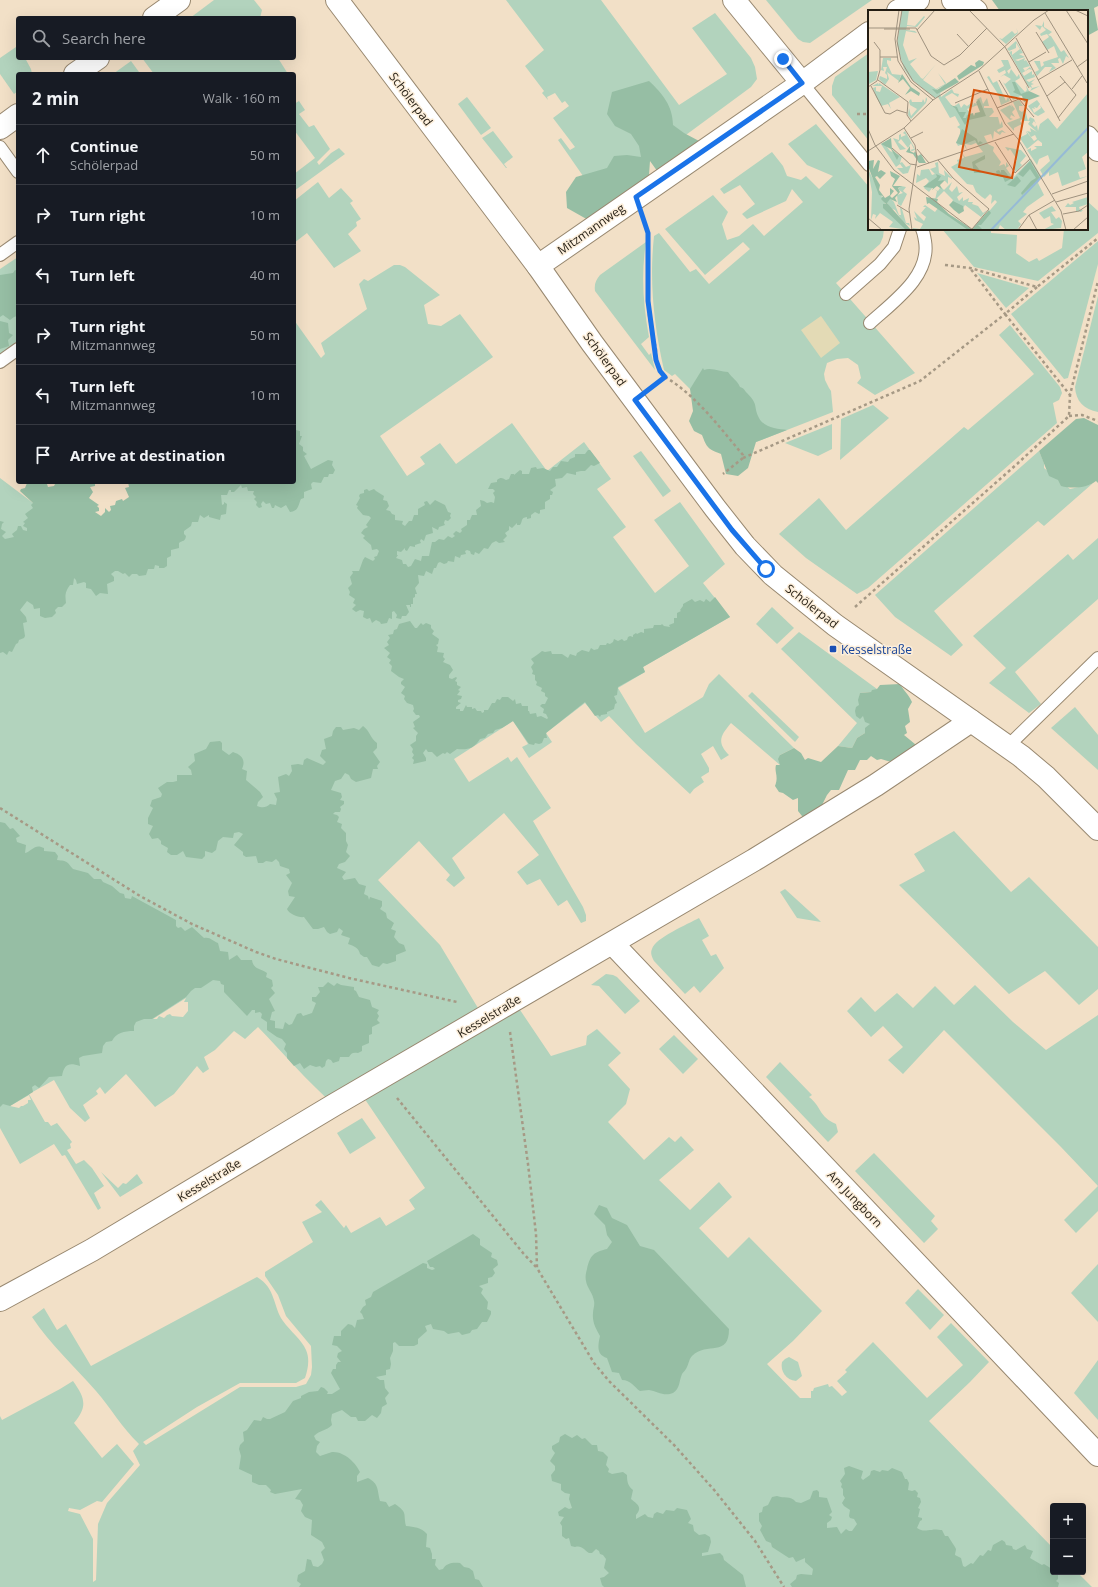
<!DOCTYPE html>
<meta charset="utf-8">
<style>
body{margin:0;font-family:"Open Sans",sans-serif;background:#242831;color:#f1f3f6}
.controls{position:absolute;right:12px;bottom:12px;display:grid;overflow:hidden;border-radius:4px;box-shadow:0 4px 16px #0002}
.controls button{width:36px;height:36px;display:grid;place-items:center;padding:0;border:0;border-bottom:1px solid #363941;background:#171b24;color:#f1f3f6;font:20px sans-serif}
.stop{position:absolute;width:12px;height:12px;margin:-9px;border:3px solid #1a73e8;border-radius:50%;background:#fff}
.stop.end{background:#1a73e8;border-color:#fff;box-shadow:0 1px 4px #0008}
.list{margin:0;padding:0;list-style:none}
h2{display:flex;justify-content:space-between;align-items:center;height:52px;margin:0;padding:0 16px;font-size:17px}
h2 small{font-size:13px;font-weight:400;color:#9ea1a6}
.list li{display:grid;grid-template-columns:26px 1fr auto;gap:12px;align-items:center;box-sizing:border-box;height:60px;padding:0 16px;border-top:1px solid #363941}
.list b{display:block;font-size:15px;white-space:nowrap}
.list p{margin:0;font-size:13px;white-space:nowrap;color:#9ea1a6}
.list em{font-size:13px;font-style:normal;color:#9ea1a6}
.icon{flex:none;width:22px;height:22px;fill:none;stroke:currentColor;stroke-width:2;stroke-linecap:round;stroke-linejoin:round}
.map{position:relative;flex:none;width:1098px;height:1587px;overflow:hidden}
.search{position:absolute;background:#171b24;box-shadow:0 4px 16px #0002;left:16px;top:16px;width:280px;height:44px;display:flex;align-items:center;gap:10px;box-sizing:border-box;padding:0 14px;border-radius:4px;color:#9ea1a6;font-size:15px}
.panel{position:absolute;background:#171b24;box-shadow:0 4px 16px #0002;left:16px;top:72px;width:280px;height:412px;border-radius:4px}
.map>svg:first-child{display:block}
</style>
<div class="map">
<svg width="1098" height="1587" viewBox="0 0 1098 1587">
<rect width="100%" height="100%" fill="#f2e0c7"/>
<g fill="#b2d3bd" fill-rule="evenodd">
<polygon points="214,0 254,0 262,10 260,18 190,18"/>
<polygon points="506,0 601,0 679,105 727,74 692,28 715,13 751,58 755,67 757,79 751,87 599,199 558,140 561,138 570,150 575,147 553,118 569,106 565,101 562,103 555,93 547,97 548,100 542,93 544,91 525,66 544,50"/>
<polygon points="766,0 872,0 810,43 803,42 798,39"/>
<polygon points="16,47 18,49 18,58 25,58 31,69 32,74 18,74 18,91 14,94 0,74 0,58"/>
<polygon points="869,53 869,141 832,95 832,86 835,77"/>
<polygon points="142,58 278,58 288,74 154,74"/>
<polygon points="131,61 139,72 136,74 113,74"/>
<polygon points="467,97 491,128 481,135 458,104"/>
<polygon points="299,101 305,110 299,114 309,127 314,125 330,149 317,162 319,165 331,153 339,148 345,154 294,191 294,174 315,158 294,130 294,104"/>
<path d="M816,124L869,187V229H884L883,237L880,244L836,283L915,373L875,395L857,383L861,378L858,365L848,358L837,359L827,363L824,374L825,380L829,388L831,391L833,412L756,442L690,389L675,374L672,376L664,370C654,326 649,282 654,236L659,233L690,272L696,269L709,284L750,249L743,242L705,275L665,229L713,195L728,212L722,224L727,240L739,236L753,224L764,236L803,202L792,189L786,201L747,219L742,214L755,204L740,185L724,194L720,189L772,152L783,166L787,176L801,180L806,176L819,189L833,176L807,165L788,144Z"/>
<polygon points="493,131 513,157 504,164 507,168 506,168 482,138"/>
<polygon points="318,182 329,198 341,188 353,201 350,203 361,219 356,222 357,226 348,234 361,251 334,268 307,233 294,243 294,201"/>
<polygon points="1087,201 1098,211 1098,233 1038,281 974,267 942,229 991,229 991,233 1017,235 1016,253 1029,262 1037,258 1039,261 1062,248 1064,229 1087,229"/>
<polygon points="1098,241 1098,264 1068,378 1064,379 1011,314"/>
<path d="M646,242C641,274 643,305 649,337L641,344L649,355L651,353L655,370L595,291C594,284 596,280 600,275Z"/>
<polygon points="18,257 18,341 0,354 0,269"/>
<path d="M394,265H400L405,267L440,295L424,305L428,324L441,326L460,314L493,357L380,436L407,476L425,464L420,457L440,443L456,464L512,423L547,471L584,442L611,479L597,489L626,527L613,537L655,593L689,566L654,520L680,502L725,564L703,583L730,617L643,667L645,672L618,688L645,733L703,697L709,684L719,674L794,748L780,755V765L731,723C721,735 716,742 729,755L721,760L713,746L701,754L709,768V772L701,777L704,782L694,789L690,794L636,744L609,716L601,722L585,703L546,733L552,742L529,758L522,747L528,744L513,721L454,759L469,782L508,757L511,762L517,757L551,808L533,821L583,907L586,915V921L581,923L567,900L558,906L540,879L527,885L517,872L539,855L504,813L452,858L465,878L454,887L446,880L450,875L419,841L378,880L440,945L484,1018L514,1001L551,1056L586,1045L587,1036L597,1029L621,1053L608,1065L630,1089L626,1104L608,1122L644,1160L669,1137L675,1142L681,1136L694,1150L659,1180L690,1210L719,1182L732,1197L699,1228L728,1258L749,1237L822,1311L793,1341L767,1364L800,1398H811V1391H813L814,1388L828,1384L829,1387L832,1386L842,1396L847,1392L837,1381L847,1372L845,1370L873,1342L927,1398L963,1365L937,1337L951,1323L989,1362L970,1382L929,1421L1053,1548V1572H1077L1092,1587H0V1416L2,1420L60,1389L73,1381C85,1398 88,1406 74,1423L102,1458L117,1444L134,1464L102,1502L97,1501L80,1510L69,1508L68,1511L80,1514L93,1539V1582L96,1580L98,1524L107,1503L140,1465L133,1451L139,1444C122,1428 111,1408 96,1391C74,1366 50,1344 32,1317L44,1308L57,1330L66,1324L91,1366L257,1277C276,1288 273,1307 283,1321C290,1331 302,1340 306,1350C310,1359 308,1369 305,1378L296,1383H240L197,1407L143,1442L146,1445L240,1387H296L306,1384L311,1375L312,1367L311,1346L286,1316L278,1295L265,1276V1272L313,1242L302,1222L322,1212L315,1205L321,1200L344,1228L346,1225L351,1233L380,1217L386,1226L415,1209L409,1200L425,1188L360,1092L334,1105C307,1081 283,1053 258,1027L245,1039L234,1031L215,1050L204,1057L209,1069L203,1073L197,1066L174,1094L155,1107L126,1074L105,1094L100,1087L96,1091L98,1094L83,1105L90,1118L85,1122L70,1108L54,1080L29,1094L45,1122H48L51,1126L57,1123L72,1142L70,1144L71,1148L67,1150L76,1164L84,1160L92,1168L104,1186L94,1193L101,1208L98,1210L65,1155L62,1156L54,1144L20,1164L0,1128V478L106,558L195,482H294V320L321,358L325,354L321,343L367,309L359,284L364,279L368,281ZM186,998L184,1002H188V1011L183,1017L172,1016L170,1014L167,1015L164,1018L159,1016L157,1019H153ZM29,1095L31,1100H28V1103L23,1106H21L19,1108L10,1106Z"/>
<polygon points="977,273 1029,288 1006,308"/>
<path d="M1098,296V412C1084,409 1076,402 1075,387Z"/>
<polygon points="1010,325 1060,387 1062,393 1059,400 1053,403 1057,423 868,588 857,594 806,558 779,534 819,498 846,530 964,427 968,430 1034,374 999,335"/>
<polygon points="873,405 889,418 840,460 841,419"/>
<polygon points="832,424 832,449 818,456 785,443"/>
<polygon points="641,451 671,491 663,497 633,456"/>
<polygon points="1039,451 1044,463 1044,468 1070,489 1092,484 1044,526 1038,521 934,611 963,645 951,656 895,617 875,595"/>
<polygon points="1098,538 1098,599 1015,672 1041,704 1029,713 989,683 1006,668 973,636 1068,554 1073,560"/>
<polygon points="772,607 794,628 777,644 756,624"/>
<path d="M799,632L877,689L871,692L860,693C858,706 861,714 871,723L865,733L857,738L852,748L838,746L857,723L781,649Z"/>
<polygon points="752,692 799,737 795,742 748,696"/>
<polygon points="1075,707 1098,735 1098,770 1051,728"/>
<polygon points="954,831 1011,892 1029,877 1098,947 1098,989 1079,1005 1045,971 1009,994 899,885 925,871 914,854"/>
<polygon points="785,889 818,919 821,922 797,918 780,892"/>
<path d="M699,918L709,936L702,940L711,956L716,954L724,968L700,993L694,986L685,994L654,961C652,957 650,953 652,949C655,938 688,924 699,918Z"/>
<polygon points="606,974 613,975 617,977 640,1001 625,1014 599,986 591,985"/>
<polygon points="975,985 1013,1022 1046,1050 1098,1015 1098,1186 1061,1147 944,1030 903,1074 888,1060 903,1047 883,1026 871,1037 847,1011 861,997 875,1012 897,993 913,1008 935,986 954,1005"/>
<polygon points="674,1035 698,1059 683,1074 659,1049"/>
<path d="M780,1062L812,1095L809,1097C822,1107 818,1116 836,1124L838,1132L828,1142L766,1077Z"/>
<polygon points="362,1118 376,1138 350,1154 337,1133"/>
<polygon points="874,1153 935,1216 931,1221 938,1229 924,1243 855,1171"/>
<polygon points="101,1172 118,1188 123,1183 126,1184 137,1174 143,1183 120,1197"/>
<polygon points="1098,1186 1098,1211 1076,1233 1064,1220"/>
<polygon points="1098,1264 1098,1322 1071,1293"/>
<polygon points="918,1289 944,1315 930,1330 905,1303"/>
<path d="M789,1357L798,1362L802,1376L796,1381C786,1380 780,1371 782,1362L785,1359Z"/>
<polygon points="1098,1360 1098,1420 1074,1393"/>
</g>
<g fill="#96bea4">
<polygon points="992,0 1098,0 1098,6 1094,8 1098,30 1087,36 1087,11 1000,11"/>
<path d="M649,81C662,93 673,106 673,125L684,133L701,142C698,164 699,177 673,182L660,175L650,161L649,175L655,192L590,221L567,208L566,192L576,177L607,168L614,156L627,155L641,157L639,146L631,134L615,126L607,114L612,92Z"/>
<polygon points="15,270 18,271 18,313 17,314 17,316 14,317 10,320 3,315 0,317 0,275 13,273"/>
<polygon points="0,321 8,323 9,333 13,335 8,340 9,346 0,349"/>
<path d="M703,368L704,370C712,367 720,372 728,372C732,378 737,380 740,387C744,388 744,390 747,393C759,405 753,406 759,418C764,428 778,429 787,430L756,442L748,468L738,476L726,474L721,454C708,449 707,448 702,435L694,431L689,421L693,411L690,389Z"/>
<path d="M1084,418L1098,425V483L1096,481C1088,488 1072,489 1061,486L1058,480L1049,476L1039,451L1076,419Z"/>
<path d="M294,425L296,430L300,431V436H302L299,444L303,447V451L307,454L304,456L311,469L328,460L333,461L332,465L335,470L333,474H329L328,477H324L321,483L313,482L311,484L312,489L304,492V498L301,499C298,505 299,511 290,512L286,505L281,508L275,505L274,508H272L270,503L266,504L263,501L261,504L262,507L259,508L256,505L257,502L254,499L256,497L253,494L254,491H248L247,487L242,488L241,485L234,492H231V490H229L227,495H221L222,505L224,504V502L227,504L226,514L221,515L220,520L209,517V515L204,518L200,515L198,522H192L191,526L184,531V534L186,536C185,542 183,540 179,543V548L171,550V556L167,558V566L164,568H159V566L155,565L154,569H148L146,575L139,576L137,574H132L129,577L125,573L123,574L118,571H115L111,574L114,577V581L107,584L108,594L100,593L96,596L91,589L86,588V583L84,582L77,584L76,580L74,578L73,585H70C65,592 65,595 66,603L62,607H58L55,610L56,613L52,617L45,618L40,616V608L34,609L33,605L27,601L20,610L26,617L27,622L23,623L25,636L24,638L19,640L18,643L16,644L12,652L9,651L7,655L3,652L0,653V521L4,522L2,524L1,529L6,532L2,536L5,539L14,537L12,534L17,530L18,526H21L23,530L27,531V528L23,526L25,523L23,522L28,518L25,514L33,508L31,505L33,503L20,491L21,489L25,488L27,483L33,484L34,482L47,484L48,487L54,486L56,482H100V484H95V486L90,487L93,492L89,498L99,505L97,506L99,508V511L95,512L101,516L105,512V508L109,512L111,510L110,506L115,505L116,501L122,499L123,501L129,497L125,488L129,487L128,482H294Z"/>
<path d="M588,450H590L600,463L594,466L591,465L585,471H581L576,472V475L567,473L562,478L555,479L556,486L550,490L553,492L552,495H550V499L545,502V509L540,510V513L539,514L535,512L531,515V518L527,519V517C520,518 523,521 520,525H517V523L512,528L509,526V530L505,533L507,536L503,540L505,542L499,543L496,541L492,543L488,549L484,548L479,554L475,552L474,555L471,554L470,551L467,550L465,551L466,554L461,555L460,558L455,556L454,562L448,561L447,563L444,564L440,562L438,563L436,568H434L432,574L426,571L424,576L418,575L419,583L415,588L417,594H415V597L413,598V604H411V607H410V605H406L409,612L406,616H402L401,619L396,618L397,615L394,611L392,612V619L389,618L387,623L381,624L380,622L376,620L372,623L370,618L367,619L363,617L364,611L360,610L356,612L352,609L356,605L353,603L355,599L349,595L350,592L348,588L352,584L350,577L353,573L352,571H359L363,560L365,557L373,561L375,559L374,557L377,556L379,551L377,549L372,550L371,545L363,538L365,536L361,533L364,529L368,527L366,525L371,518L369,516L363,515L357,508L358,506L356,505L360,498L359,496L360,494L364,493V490L367,489L369,491L374,489L376,491L384,496L383,500L387,501L389,506L386,510L390,511L392,514L395,515V520L403,521L402,524L405,526L409,521H412L414,515H418V509L425,505L424,502L427,501L430,505L435,500L445,505L448,512L451,513L450,516L451,518L448,521L445,520L444,523L445,525L439,527L438,530L432,527L433,533L426,535L424,541L421,539L420,541L421,543L415,545V547L410,546L407,551L405,550V548L401,552L397,551V555H398L396,558L402,560L403,564H406L408,567L411,566L415,559L421,561L422,556H429L432,542H435L439,539L444,540L448,536L452,538L455,536L453,534L456,531L460,533L462,531L461,529L467,525V520H470L472,515H477L476,510L481,506L480,500L484,501L487,503L491,502L494,503L495,497L493,493L495,491L493,489H488L491,483L497,482V480C501,477 502,478 506,480L509,479L511,474H514V475L520,470L522,471V474H529L531,468L536,467L537,469L543,468L550,471L553,467H557L561,461L568,462L570,459L575,457V454H585Z"/>
<path d="M715,597L730,617L643,667L645,672L618,687L617,695L614,696L617,703L615,704L614,709L607,712V714L601,715L600,717L598,715L595,716L585,702L546,733L547,738H544L542,743L539,744L535,743L534,745L529,744L513,721L502,728L495,730L493,733L488,734L485,738L480,739C474,749 467,750 457,749L450,754L447,752L445,754L443,753L437,757L432,752H428L426,749L423,753L426,758V761L413,764L414,760L412,758L414,755L412,752L413,749L410,745L416,741V736L418,733L413,728L415,727L413,722L420,717L419,715H416L413,711L414,709L413,705L407,703L404,699L405,696L401,693L405,687L401,684V682L404,679L399,677L391,671L392,666L389,663L391,660L387,657L390,653L384,648L389,645L387,642L390,638L388,635L393,634L394,630L397,629L399,624L410,621L415,628H417L421,623L423,625L426,623L431,625V628L434,631L432,634L439,639L438,644L436,645L438,647L437,652L444,653L443,657L445,659L443,662L450,665L453,670L449,675V678L452,679L456,677L457,678L455,681L457,682V685L461,687L458,690L460,691L457,695L462,696L461,699L458,700V702L461,703L456,707V709H460V711H463L466,705L467,707H472V709L475,708L477,711H481L482,713L484,712V710H488L492,703H495L497,699L500,700L502,697H508L513,701L515,699L516,704L521,703L522,706H528V711H529L530,714L536,713L537,717L541,716L547,719L548,718L546,714L543,713L544,709L540,706L542,704H545L548,698L545,696V693L541,691L542,688L536,685L537,682L535,680V675L532,674L533,671L531,667L534,663L531,659C535,656 539,654 542,651L545,652L551,651L552,654H562L568,658L570,654L576,656L577,653L582,650L589,652L591,648L594,650L598,649L600,645H606L607,643L610,644L613,642L614,639L618,641L622,639L624,641L627,640L628,637L630,636L633,637V635L636,633L637,634L641,632L644,633V629L653,628L654,625H661L662,624L664,626L670,627L669,625L674,623V618H677V613L681,611L680,610L683,606V604L692,599L695,602L700,600L704,602L706,599L710,602Z"/>
<path d="M900,684C904,691 909,695 912,702L908,709L910,722L905,726L907,733L904,735L921,749L891,762L881,759L877,760L871,756L867,760H860L855,770H848L839,790H831L827,795L820,809L806,821L798,811V798L793,800L783,793L779,792L775,786C779,776 774,772 776,765H780L778,759L780,755L794,748L801,753L805,760L808,758L821,762L838,746L852,748L857,738L865,733V728L870,724L865,722L863,716L860,719L856,716L855,711L856,707L859,705L858,700L860,693L871,692L872,690L877,689L880,685Z"/>
<path d="M363,726C370,731 370,738 377,743V748L373,752L380,762L377,766L378,769H373L371,778L356,782L351,779L349,775L345,773L341,779L335,781L331,790L341,793L342,797L340,800L344,801V804L340,807L341,809L340,812H335L333,814L337,815L339,817L337,822L342,824L341,828L346,833V841L348,845L346,852L350,856L345,862L339,864L337,868L346,872L342,877L344,880L355,878L359,884L366,886L364,894L368,896L369,900L370,897L382,901V906L380,909L386,913L387,918L394,923L391,929L396,931L394,937L399,943L404,945L406,951L396,955V961L387,964L383,963L379,967L372,965L367,957H364L360,954C359,948 354,946 348,944L350,938L341,935L343,931L339,928L337,932L330,934L327,932L324,927L318,929H313L304,917C299,918 289,914 287,909L295,897L289,896L288,891L292,883L286,875L290,873L289,869L280,866L279,862L276,859L272,862L266,861L263,863H258L256,856L246,857L243,855V852L234,845L243,834L239,832L234,833L233,838L223,837L218,841L216,850L212,853L205,851V856L202,859L186,857L183,851L177,855H171L167,852L168,848L161,844V841L158,838L152,839L149,834L153,826L148,824V818L153,808L150,806L152,800L161,797L162,794L158,788L167,782H173L177,781V775H192L191,770L188,767L195,761L194,754L206,749L210,742L220,741L222,743V750L229,755L233,752C242,755 246,760 242,769L247,771L246,780L260,792L263,797L258,802L257,806C262,808 266,808 270,804L276,805L277,799L274,793L280,792L278,777L286,774L289,776L292,771L291,765L298,764L303,765L304,760L307,758L323,765L326,762L320,756L322,750L326,749L324,739L332,736L333,731L336,727H341L343,730L354,728L359,730Z"/>
<path d="M0,822L5,823L10,829L13,828L20,836L16,838L17,842L26,845L25,853C32,851 35,843 44,848V851L55,852L58,856L57,860C68,861 67,862 73,869L88,873L94,879H101L103,882L112,886L120,893L124,894L125,898L131,899L132,896L176,920V926L178,928L181,927L185,931L192,927L204,938C211,937 212,941 218,943L220,951L228,952L229,960L237,955L241,960H252C253,969 260,968 267,973L266,977L272,980L273,986L271,988L275,993L269,999L275,1011L272,1012L270,1020L275,1021V1028L283,1029L285,1022L289,1025L292,1024L297,1014L301,1013L303,1016L312,1013L316,1003L312,1001V997H316L320,992L318,987H323L328,982L334,986L337,983L341,985L354,987V990L356,991L359,997L370,1000L372,1007L379,1010L377,1013L379,1016L377,1020L380,1023L372,1027V1034L369,1035V1043L362,1046V1051L358,1053C353,1052 351,1053 349,1057H340L339,1061L333,1063L331,1060L328,1059L326,1061L325,1066L322,1068L320,1066L316,1067L310,1065L304,1069L300,1063L294,1066L287,1058V1053L284,1049L286,1044L282,1039L277,1037L267,1030V1022L261,1018L262,1014L260,1012L255,1013V1010H252L247,1016L224,992V985L221,984L220,981L213,980L201,988H195L191,991L186,997L152,1019H144L136,1022L134,1026V1031C124,1031 116,1033 112,1041L106,1042L103,1046L102,1053L83,1056L79,1058L80,1066C69,1062 64,1064 62,1076L49,1077L39,1088L35,1085L32,1087L33,1092L10,1106L3,1104L0,1107Z"/>
<path d="M599,1205L607,1208L612,1218L627,1225L640,1246L654,1250L729,1329C729,1358 707,1341 692,1356C689,1359 689,1363 687,1367C686,1370 683,1372 682,1374C679,1381 680,1389 673,1393C664,1397 657,1391 649,1390C646,1390 642,1391 640,1391C634,1387 631,1380 622,1380L619,1373L612,1372L607,1358C596,1355 598,1345 600,1336C596,1329 592,1322 593,1313C593,1309 595,1305 594,1301C593,1293 587,1288 586,1281C585,1277 586,1272 587,1269C590,1255 594,1252 607,1249L612,1242L607,1235L605,1225L594,1214Z"/>
<path d="M473,1234L480,1239V1245L492,1253L491,1257L497,1260L498,1265L493,1269L495,1273L492,1277L488,1278V1283L479,1286L483,1289L481,1293L488,1302L487,1309L491,1311V1314L487,1322H482L477,1329L472,1330L470,1333L462,1335L459,1332L448,1334L444,1331L433,1329L431,1324L425,1326L427,1331L418,1339V1344L414,1346H399L395,1342L393,1343V1351L390,1358L391,1364L390,1369L386,1370V1375L376,1377L380,1380H384L385,1388L389,1393L385,1398L387,1404L382,1407L381,1413L377,1418L372,1415L365,1421H358L356,1417H351L342,1410L332,1414L331,1420L332,1425C326,1431 320,1430 314,1436L316,1440L320,1442L317,1446L316,1452L320,1456C324,1455 328,1453 332,1452C344,1451 356,1463 360,1472L357,1476V1482L368,1478C379,1484 377,1489 380,1501L386,1502L389,1507L395,1504C408,1513 403,1513 406,1526C414,1527 421,1527 427,1534L426,1547L430,1548L432,1554V1559H436L435,1565L439,1570L443,1569C446,1563 453,1562 460,1563L464,1567L469,1568L473,1571L475,1579L479,1580L483,1587H299L301,1584L297,1581L298,1575L305,1571L307,1559L311,1560L313,1566L318,1567L322,1564L324,1560L321,1552L325,1548L322,1542L311,1535L312,1520L305,1517L301,1511L303,1505L300,1500L295,1499L302,1489L275,1494L270,1492L271,1490L266,1485H259L252,1482V1475L239,1469L241,1456L239,1449L240,1445L244,1441L243,1432L247,1430L254,1420L261,1421L263,1417L267,1419H270L285,1412L293,1401L301,1398V1396L309,1392L318,1391L321,1387L324,1388L328,1392L327,1394H332L340,1389L331,1373L333,1369H336V1365L338,1362H341L337,1357L338,1353L342,1351L337,1346L332,1345L334,1336H341V1331L348,1324L352,1325L355,1328L357,1320L364,1319L362,1314L360,1312L363,1307L366,1305L365,1300L371,1297L373,1292L423,1263L427,1264V1268L432,1270L435,1269L433,1267H430L427,1261Z"/>
<path d="M565,1434L572,1438L577,1435L582,1439L585,1438L592,1445H597L598,1451L603,1452L608,1457L606,1465L609,1469L608,1472L612,1474L623,1472L627,1475C627,1482 628,1486 633,1490L631,1499C637,1504 643,1507 636,1515V1519L645,1514L648,1517L653,1518L654,1514L657,1512L663,1514L666,1510L674,1511L677,1508L687,1510L691,1519L688,1523L693,1525L694,1531L699,1535L705,1534L710,1537L711,1542L708,1552L702,1553V1556L720,1553L723,1556L724,1560L743,1575L746,1587H604L602,1585L600,1578L604,1577L609,1573L604,1568L606,1559L603,1555L600,1554L599,1551L596,1549L592,1553H589C584,1550 582,1545 575,1547L571,1546L569,1538L566,1539L562,1536V1526L560,1523L564,1517L559,1516L558,1512L565,1507L569,1509L572,1508L569,1499L570,1494L565,1493L561,1490V1484L552,1481L551,1475L555,1470V1466L550,1461L555,1453L552,1449V1446L559,1442L560,1437Z"/>
<path d="M849,1466L863,1471L861,1478L863,1480L870,1475L871,1471L874,1470L880,1472L882,1470L888,1471L892,1468L902,1472L905,1479H907L909,1483L908,1490L912,1491L915,1490L918,1493L917,1497L920,1498L921,1502L918,1508L920,1509L918,1517L922,1518V1520L920,1521L917,1528C923,1532 926,1530 932,1530C934,1529 939,1530 942,1530L945,1536H948C949,1538 956,1548 956,1549C956,1551 955,1553 955,1555L961,1558L963,1566L965,1567L971,1563L973,1564L980,1555L983,1556L988,1550L991,1551L993,1545L1002,1540L1005,1542L1006,1545L1012,1546L1013,1549L1016,1550L1025,1545L1027,1549L1033,1551L1030,1558L1042,1565L1044,1564L1052,1569V1571L1058,1575V1579L1056,1581L1059,1583L1058,1587H792L790,1584L796,1579L797,1575L801,1574L812,1575L813,1569L805,1562V1558L796,1562L793,1557L789,1558L772,1547L771,1543L766,1541L760,1530L762,1526L759,1521V1513L762,1512L763,1507L768,1505L772,1497L777,1496C784,1499 790,1495 796,1502L801,1503L810,1499L813,1491L817,1490L819,1492V1497L827,1498L832,1512L829,1515L832,1517L831,1520L827,1523V1528L837,1527L841,1534L846,1529L849,1531H852L857,1524L854,1519L850,1518L849,1516L850,1510L844,1506L842,1503L845,1498L843,1495V1489L841,1487L842,1484L840,1481L845,1474L844,1468Z"/>
</g>
<polygon fill="#e3dab5" points="821,316 840,343 821,358 801,330"/>
<g fill="none" stroke-linecap="round" stroke-linejoin="round">
<defs>
<g id="service">
<polyline points="802,83 869,165"/>
<polyline points="0,147 18,172"/>
<polyline points="0,255 18,242"/>
<polyline points="846,294 880,264 894,247 900,229"/>
<path d="M870,323C893,302 931,276 925,241C924,236 924,233 922,229"/>
<polyline points="0,362 18,349"/>
<polyline points="1008,746 1098,658"/>
</g>
<g id="minor">
<polyline points="734,0 802,83"/>
<polyline points="953,0 970,6 976,11"/>
<polyline points="898,11 918,0"/>
<polyline points="154,18 179,0"/>
<polyline points="75,74 98,58"/>
<polyline points="0,128 18,115"/>
<polyline points="1087,137 1098,150"/>
<polyline points="538,266 802,83 869,33"/>
<polyline points="613,944 1098,1455"/>
<polyline points="0,1300 92,1250 334,1105 754,860 876,785 971,721"/>
</g>
<polyline id="tertiary" points="337,0 538,266 592,343 715,508 745,546 773,575 835,625 1021,756 1046,777 1098,829"/>
</defs>
<use href="#service" stroke="#988870" stroke-width="14"/>
<use href="#minor" stroke="#988870" stroke-width="24"/>
<use href="#tertiary" stroke="#988870" stroke-width="24"/>
<g stroke="#a69985" stroke-width="2.5" stroke-dasharray="3 3" stroke-linecap="butt">
<polyline points="857,114 869,114"/>
<polyline points="645,224 648,233 649,317 656,349 656,360 660,371 665,377 655,385"/>
<polyline points="945,265 970,268 1037,287 1098,238"/>
<polyline points="1037,287 1005,314 1070,395 1098,281"/>
<path d="M665,377C696,395 720,428 743,455V458L723,474"/>
<polyline points="1069,416 1082,415 1098,421"/>
<polyline points="743,458 920,381 1005,314 970,268"/>
<polyline points="855,607 1017,464 1069,416 1070,395"/>
<polyline points="0,808 140,896 192,924 256,952 276,959 349,978 457,1002"/>
<polyline points="510,1032 528,1164 536,1234 537,1268 594,1363 609,1381 675,1446 715,1491 755,1541 784,1587"/>
<polyline points="397,1098 523,1253 536,1267"/>
</g>
<use href="#service" stroke="#fff" stroke-width="12"/>
<use href="#minor" stroke="#fff" stroke-width="22"/>
<use href="#tertiary" stroke="#fff" stroke-width="22"/>
</g>
<g fill="none" stroke-linecap="round" stroke-linejoin="round">
<polyline stroke="#1a73e8" stroke-width="5" points="766,569 732,530 635,400 665,377 660,371 656,360 648,301 648,233 636,197 802,83 783,59"/>
</g>
<rect fill="#1a4fb4" stroke="#fceeda" stroke-width="1.5" x="829" y="645" width="8" height="8" rx="2"/>
<g text-anchor="middle" dominant-baseline="central" stroke-width="3" stroke-linejoin="round" paint-order="stroke">
<g font-size="12" fill="#231d13" stroke="#fceeda">
<text transform="translate(411 99) rotate(53)">Schölerpad</text>
<text transform="translate(591 229) rotate(-35)">Mitzmannweg</text>
<text transform="translate(605 359) rotate(54)">Schölerpad</text>
<text transform="translate(812 606) rotate(38)">Schölerpad</text>
<text transform="translate(489 1016) rotate(-31)">Kesselstraße</text>
<text transform="translate(209 1180) rotate(-31)">Kesselstraße</text>
<text transform="translate(855 1199) rotate(46)">Am Jungborn</text>
</g>
<g font-size="12" fill="#164399" stroke="#fceeda" text-anchor="start">
<text x="841" y="649">Kesselstraße</text>
</g>
</g>
<g transform="translate(868 10)">
<rect width="220" height="220" fill="#f2e0c7"/>
<path d="M34,0H41L39,15L47,16L56,6L57,7L49,17L39,16L38,20L47,21L49,23L38,21L35,35L41,51L49,48L42,54L53,68L55,69L68,54L72,56L68,54L55,70L68,79L77,74L70,63L78,73L77,75L69,79L71,82L78,79L72,83L73,87L84,79L86,83L91,84L90,87L84,83L77,87L85,97L91,93L93,98L96,94L99,96L105,92V96L106,93L110,94V95L99,99L106,108L115,103L110,91L108,90L113,87L115,94L119,88L121,96H116V98H124L126,102L121,107H130L132,115L134,111L135,117L129,120L130,122L134,120L138,123L134,122L132,125L126,121L125,130L123,124L116,126L120,134L126,137L125,141L133,152L131,156L136,154L138,157V152L141,156L138,158L145,168L163,149L173,166L170,173L176,185L159,197L155,202L159,204L150,211L153,214L149,220H138L132,215L130,220L106,219L129,192L127,190L123,194L124,186L122,184L117,189L114,187L108,182L105,175L99,174L83,157L90,153L89,150L96,148L95,144L97,147L115,142L108,133L103,135L97,134L99,140L95,134L90,136L88,132L92,129V119L89,117L92,115L87,106L82,108L70,87L67,88L43,69L36,59L29,34ZM176,11V17L184,22L180,25L183,26L193,42L196,40L201,48L198,46L195,54L192,48L190,49L191,53H183L188,58L181,62L184,57H177L169,66L167,62L171,60L166,51H172L173,57L176,55L175,52L190,47L186,36L179,40L174,32L181,27L179,24L173,26L172,24L178,20L174,16L172,20L167,15L174,16ZM148,18L150,23L138,34L131,28L134,29L144,21L147,24L150,22ZM148,31L155,43L151,44L157,47L147,50L150,51L157,48L156,51L158,50L162,56L155,58L157,61L162,57L164,60L161,59L154,63L156,66L164,61V65L166,64L167,67L158,70L161,72L167,69L163,73L166,74L163,75L164,78L172,76L162,81L164,78L160,76L141,42L144,41V45L152,39L148,33V38L141,41L139,39ZM15,48H23V51L19,50V53L24,64L33,65L31,71L19,62L21,69L17,75L11,69L12,66L19,69V65L17,63L19,57H15L16,61L13,60ZM133,50H140L143,58L139,61L141,64L143,59L149,67L151,64L152,68L147,71L157,82L159,80L158,75L161,81L145,90L135,72L137,74L143,69L136,65L132,67L138,63L137,60L131,63L129,60L136,56ZM10,61L8,70L1,74L0,62ZM121,66L125,73L129,71L138,91L140,87L142,91L133,95L130,84L119,67L117,68ZM10,73V75L11,73L32,87L21,93L23,99L20,94L13,96L8,87L5,78L8,77V81L12,82L14,76H4ZM220,83V142L214,147L218,159L210,162L212,168L220,166L194,176L190,162L181,166V162L176,167L172,160L182,151L180,145L171,149L169,155L159,140L163,138V141L169,138L166,136H174V133L170,130L159,139L150,125L153,127L159,124L158,121L166,131L169,129L167,125L163,127L159,121L163,122L162,118L169,122L160,114L162,111H156L154,109L152,111L154,114L146,118V121L139,113L152,108L145,92L151,90L155,96H151V100L154,102L157,99L160,111L162,107L166,109L168,114L166,111L164,114L167,117L169,115L170,121L172,114L180,108L189,119ZM58,87L59,89V90L58,93L43,109L40,105L41,98L43,106L49,99L42,95L41,91L43,89L44,92H54L55,89L57,93ZM169,90L172,94L169,98L166,97L167,99L164,98L166,103L173,98L172,95L177,102L170,106L166,104L160,96ZM143,94L147,99L144,102L147,107L143,105L142,108L145,109L142,110L132,100L142,95L144,97ZM37,121L46,137L47,140L44,141L42,140L46,139L43,133L40,138L33,129L30,132L38,139L32,140L25,128L31,130V125L33,124V127L38,125L35,123ZM20,130L23,135L19,137L22,141L34,146L32,153L34,152L38,157L43,155L40,163L35,164L29,158H35L32,154L28,157L13,134ZM137,137L153,140L160,148L158,146L152,153L154,155L148,162L145,158L149,150H147L148,148L142,139L140,141ZM70,152L71,163L77,166L76,160L85,169L80,167V174L76,170L71,175L76,180L84,172L81,179L84,182L89,176L91,183L95,182L89,187L91,191L95,187V191L101,188L100,192H105L104,194L110,196L115,203L119,200L113,207L97,195L92,203L85,198L83,194L85,190L76,181L67,190L69,181L66,179L70,181L72,178L67,174L61,182L56,178L61,171L58,168L48,173L49,164L52,166L53,160L61,159L64,165L67,164L62,159L68,157L67,153ZM0,159L21,201L41,220L21,217L25,212L12,203L7,209L8,205L5,204L3,210L4,182ZM33,176L38,177L35,181L39,184L33,196L30,194L29,185L35,183L30,179ZM220,187V194L211,197L212,200H215L213,202L208,201V197H197L200,193L202,195L206,193L204,192ZM22,188L26,192L31,205H33L32,197L34,199L38,213H41L42,216L35,212L27,200L22,198L18,191ZM57,195L67,202L70,198L101,220H45V218L52,219L55,214L47,210L46,207L49,209L46,201L56,211L58,207L53,203L58,197H55ZM184,196L188,201L183,202L188,209L191,207L194,211L193,218L175,220L186,214L183,213L182,206L176,209L171,203Z" fill="#b2d3bd"/>
<path d="M111,50L116,52L115,55L91,70L89,66L103,55L108,57L107,53ZM34,64L43,77L52,83L51,86L43,81L37,85L42,78L35,69L30,73ZM87,68L91,72L84,76L69,84L64,79L69,80ZM144,72H147L153,84L161,81L172,86L156,92L154,86L145,82L147,80ZM111,89L118,106L101,110L97,115L87,98L82,95L89,97L91,102H98L95,108H98L99,105L105,103L106,106L107,103L112,102L108,92ZM94,119L109,129L110,133L112,131L115,133L110,135L107,130L94,135L88,133ZM23,128L24,139L31,146L29,150L23,139L13,134ZM42,136V141L46,143L47,141L50,146L53,144L58,153H51L45,144L38,142ZM117,145V149L107,154L114,163H106L104,152ZM6,150L5,159L10,150L12,151L10,162L13,160L18,163L12,169L9,166L7,167L12,175L11,180L17,188L22,185V178L26,181L22,186L24,188L30,183L24,176L27,169L23,166L22,161L32,166L25,176H34L30,178L32,182L27,188L29,192L22,189L19,193L43,220L37,219L15,198V194H18L13,189L15,186L11,185L0,156V151ZM162,151L172,168L154,185L153,183L163,171L168,168L162,159L155,167L150,164ZM131,160L133,163V160H136L143,169L137,172L135,167L129,165L128,161ZM68,164L73,166L70,171L77,170L72,175L74,179L69,176L64,180L65,178L55,177L69,167ZM149,166L153,171L147,177L139,175ZM58,187L70,189L69,192L81,204L104,219L121,200L123,203L113,215H110L115,220H100L61,193L59,194ZM85,191L95,196L96,201L91,204L86,200L81,195Z" fill="#96bea4"/>
<path fill="none" stroke="#96bad6" stroke-width="2" d="M123,220L220,118"/>
<path fill="none" stroke="#9f927f" stroke-width="1" d="M31,0L27,29L30,51L43,72L65,90M34,0L29,31L33,51L45,71L67,88M101,0L137,37L161,78M198,0L220,34M207,0L220,6M177,3L219,73M0,18H48L63,46L76,55L92,45L119,18M16,19H42M49,20L67,0M168,22L181,43M89,24L101,37M148,28L192,111M12,47H29M161,52L178,42M209,57L220,49M111,61L137,114L150,129L193,201L198,220M10,70L40,92L39,105L43,111M131,70L144,92M170,70L204,50M3,76L17,103L22,104L29,100L39,103M0,77L9,71L12,60V40L6,32M204,79L214,66M179,86L197,72M87,93L120,79M129,98L151,89L166,107M190,108L208,85L192,66M36,118L47,135L49,148L41,199L44,220M0,119L7,135L26,160L105,220M43,128L55,122M127,132L147,163L162,149M24,138L42,154L49,155M49,139L61,153M0,141L36,118L65,90L111,60L166,10L181,0M70,150L85,168L121,199L104,219M49,157L146,124M184,184L220,171M188,192L220,183M29,195L42,203M195,204L211,201L220,195M0,208L14,220M150,220L161,205M169,220L161,205L187,190M205,220L220,207"/>
<path fill="#d4530d" fill-opacity="0.15" stroke="#d4530d" stroke-width="2" d="M106,80L159,90L144,168L91,157Z"/>
<rect width="220" height="220" fill="none" stroke="#231d13" stroke-width="2"/>
</g>
</svg>
<div class="controls">
<button>+</button>
<button>−</button>
</div>
<div class="stop" style="left:766px;top:569px"></div>
<div class="stop end" style="left:783px;top:59px"></div>
<div class="search"><svg class="icon" aria-label="search" viewBox="0 0 24 24"><circle cx="10" cy="10" r="6"/><path d="M15 15l6 6"/></svg>Search here</div>
<section class="panel">
<h2>2 min<small>Walk · 160 m</small></h2>
<ul class="list">
<li><svg class="icon" aria-label="ahead" viewBox="0 0 24 24"><path d="M12 20V5M6 11l6-6 6 6"/></svg><div><b>Continue</b><p>Schölerpad</p></div><em>50 m</em></li>
<li><svg class="icon" aria-label="right" viewBox="0 0 24 24"><path d="M7 20v-9h11M14 6l5 5-5 5"/></svg><div><b>Turn right</b></div><em>10 m</em></li>
<li><svg class="icon" aria-label="left" viewBox="0 0 24 24"><path d="M17 20v-9H6M10 6l-5 5 5 5"/></svg><div><b>Turn left</b></div><em>40 m</em></li>
<li><svg class="icon" aria-label="right" viewBox="0 0 24 24"><path d="M7 20v-9h11M14 6l5 5-5 5"/></svg><div><b>Turn right</b><p>Mitzmannweg</p></div><em>50 m</em></li>
<li><svg class="icon" aria-label="left" viewBox="0 0 24 24"><path d="M17 20v-9H6M10 6l-5 5 5 5"/></svg><div><b>Turn left</b><p>Mitzmannweg</p></div><em>10 m</em></li>
<li><svg class="icon" aria-label="arrive" viewBox="0 0 24 24"><path d="M6 21V4h12l-3 4 3 4H6"/></svg><div><b>Arrive at destination</b></div></li>
</ul>
</section>
</div>
